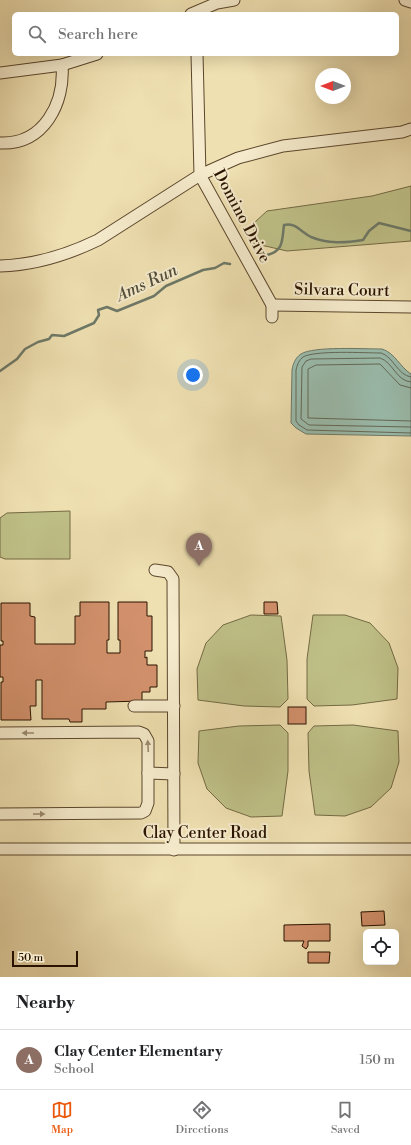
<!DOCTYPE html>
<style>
body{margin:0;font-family:"Libre Bodoni",serif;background:#f6f6f6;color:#202124}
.controls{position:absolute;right:12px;bottom:12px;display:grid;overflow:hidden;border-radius:6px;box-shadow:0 4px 16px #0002}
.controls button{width:36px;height:36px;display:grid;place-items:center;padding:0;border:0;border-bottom:1px solid #e0e0e0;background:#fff;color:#202124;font:20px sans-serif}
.compass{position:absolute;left:315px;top:68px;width:36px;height:36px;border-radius:50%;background:#fff;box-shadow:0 4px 16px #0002;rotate:270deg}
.scale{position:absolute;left:12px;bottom:10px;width:66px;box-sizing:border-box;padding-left:4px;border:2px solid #2a1300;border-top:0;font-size:11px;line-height:14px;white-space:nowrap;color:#2a1300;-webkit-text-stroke:3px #f5ebcc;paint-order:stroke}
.you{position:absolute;left:193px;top:375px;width:14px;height:14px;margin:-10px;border:3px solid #fff;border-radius:50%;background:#1a73e8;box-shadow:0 0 0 6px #1a73e833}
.badge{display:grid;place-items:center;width:26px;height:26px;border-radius:50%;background:#ea580c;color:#fff;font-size:13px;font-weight:700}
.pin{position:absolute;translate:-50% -33px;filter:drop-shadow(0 1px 2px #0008)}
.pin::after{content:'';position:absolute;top:21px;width:14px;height:12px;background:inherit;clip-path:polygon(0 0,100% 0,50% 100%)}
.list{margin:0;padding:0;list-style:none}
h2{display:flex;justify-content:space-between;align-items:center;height:52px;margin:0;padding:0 16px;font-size:17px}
h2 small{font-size:13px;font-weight:400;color:#757577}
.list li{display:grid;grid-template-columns:26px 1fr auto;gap:12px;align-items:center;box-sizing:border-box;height:60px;padding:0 16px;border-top:1px solid #e0e0e0}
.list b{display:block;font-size:15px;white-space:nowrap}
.list p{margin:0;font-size:13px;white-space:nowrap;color:#757577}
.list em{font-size:13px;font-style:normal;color:#757577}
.icon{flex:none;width:22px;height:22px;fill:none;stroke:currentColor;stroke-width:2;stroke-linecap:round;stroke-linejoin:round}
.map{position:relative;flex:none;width:411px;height:977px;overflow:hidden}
.search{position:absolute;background:#fff;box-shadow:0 4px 16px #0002;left:12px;right:12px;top:12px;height:44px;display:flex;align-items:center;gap:10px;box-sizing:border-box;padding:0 14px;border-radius:6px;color:#757577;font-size:15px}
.sheet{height:112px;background:#fff}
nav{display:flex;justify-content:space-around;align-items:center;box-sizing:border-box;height:56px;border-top:1px solid #e0e0e0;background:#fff;font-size:11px;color:#757577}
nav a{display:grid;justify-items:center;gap:2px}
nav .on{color:#ea580c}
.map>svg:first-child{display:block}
</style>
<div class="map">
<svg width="411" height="977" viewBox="0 0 411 977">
<rect width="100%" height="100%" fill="#efe0b1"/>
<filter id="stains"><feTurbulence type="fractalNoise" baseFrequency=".005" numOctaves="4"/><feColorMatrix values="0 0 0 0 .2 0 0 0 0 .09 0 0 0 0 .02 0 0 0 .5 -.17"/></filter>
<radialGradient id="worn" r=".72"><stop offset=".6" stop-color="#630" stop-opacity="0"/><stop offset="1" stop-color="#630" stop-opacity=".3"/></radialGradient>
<g fill="#bfc188" stroke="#746a44">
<polygon points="411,186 411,241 287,251 252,243 255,222 267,211 372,196"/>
<polygon points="70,511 70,559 5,559 0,557 0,518 7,513"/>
<polygon points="251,615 281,616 287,660 288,699 280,707 244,706 198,700 197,669 206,643 223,625"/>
<polygon points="313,615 345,615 370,623 389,643 398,668 397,699 352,705 314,706 307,699 307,659"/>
<polygon points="280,725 288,733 288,771 282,816 251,817 226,808 207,789 198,763 199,731 239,726"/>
<polygon points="353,725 398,731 399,762 391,788 371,807 345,816 315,815 309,771 308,733 314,726"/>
</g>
<path fill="#9abdae" stroke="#6d7968" d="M382,349C395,353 400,367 411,374V436L306,434L296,428L291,423L292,370C293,364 295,358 301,354C313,346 365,349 382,349Z"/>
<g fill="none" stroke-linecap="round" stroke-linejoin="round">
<g stroke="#626857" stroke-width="1">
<path d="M411,377C397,375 394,357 381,353C365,353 315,350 303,357C299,360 297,365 296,370V421L299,425L307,430L411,433"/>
<path d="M411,382C396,381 393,362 380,358L311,359L306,361L302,367L301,419L309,425L411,427"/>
<polyline points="411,388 400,385 380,364 316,365 308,369 308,418 411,421"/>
</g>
<g stroke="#6d7968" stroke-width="2.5">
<path d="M267,255C284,251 282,240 284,225C295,222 301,232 311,237C328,244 345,243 363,240L369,231L379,223L411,231"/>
<polyline points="0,371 17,359 25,349 38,342 49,339 52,335 64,336 94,323 99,315 98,310 107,307 117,311 154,296 166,286 203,270 215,268 224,263 230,264"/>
</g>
</g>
<g fill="#d2916c" stroke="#2a1300">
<polygon points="80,602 109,602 109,640 107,640 107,653 120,653 120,640 118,640 118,602 147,602 147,616 152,616 152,651 145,651 145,658 147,657 147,665 157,665 157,687 150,687 150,692 142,692 142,701 106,702 106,709 82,709 82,722 70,722 69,719 42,719 42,680 36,680 36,706 30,706 31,720 1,720 1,682 3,682 3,677 0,677 0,645 3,645 3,641 1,641 1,603 30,603 30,616 35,617 35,644 75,644 75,616 80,616"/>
<polygon points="264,602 277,602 278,614 264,614"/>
<rect x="288" y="707" width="18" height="17"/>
<polygon points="384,911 385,925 362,926 361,912"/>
<polygon points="330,924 330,941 308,941 308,946 306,949 302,946 304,941 284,941 284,925"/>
<polygon points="308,952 330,952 329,963 308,963"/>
</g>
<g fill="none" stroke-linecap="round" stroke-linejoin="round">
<defs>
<g id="minor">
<polyline points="405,0 411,2"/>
<polyline points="191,14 217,3 234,0"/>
<polyline points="197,54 200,175 272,305 272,317"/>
<polyline points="0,73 62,65 97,54"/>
<path d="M0,143C44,145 65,103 62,65"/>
<path d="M0,266C35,265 67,255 98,240L200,175L238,158L283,146L402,132L411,129"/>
<polyline points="272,305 411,307"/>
<polyline points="155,570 168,572 173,579 174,850"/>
<polyline points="134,706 174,706"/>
<polyline points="0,733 139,732 144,734 148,741 148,803 145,811 141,813 0,814"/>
<polyline points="148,773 174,774"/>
<polyline points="0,849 411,849"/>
</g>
</defs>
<use href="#minor" stroke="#5b462c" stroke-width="13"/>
<use href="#minor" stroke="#f5ebcc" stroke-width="11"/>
</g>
<defs><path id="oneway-solid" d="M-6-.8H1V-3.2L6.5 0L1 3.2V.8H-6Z"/></defs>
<g fill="#9a8a70">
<use href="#oneway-solid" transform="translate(28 733) rotate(180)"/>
<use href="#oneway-solid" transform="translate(148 746) rotate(-93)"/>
<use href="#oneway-solid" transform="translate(39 814)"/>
</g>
<g text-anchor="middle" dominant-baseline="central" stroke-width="4" stroke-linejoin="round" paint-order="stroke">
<g font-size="16" fill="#2a1300" stroke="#f5ebcc">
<text transform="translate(242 216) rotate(62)">Domino Drive</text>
<text transform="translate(342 290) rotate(1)">Silvara Court</text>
<text x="205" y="833">Clay Center Road</text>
</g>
<g font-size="17" font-style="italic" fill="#514e3d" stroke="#f5ebcc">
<text transform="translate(147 283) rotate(-25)">Ams Run</text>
</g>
</g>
<rect width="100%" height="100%" filter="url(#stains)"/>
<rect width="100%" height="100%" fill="url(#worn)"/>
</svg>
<div class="controls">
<button><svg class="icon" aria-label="locate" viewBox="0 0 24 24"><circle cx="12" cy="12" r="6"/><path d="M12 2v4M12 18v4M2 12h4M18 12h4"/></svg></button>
</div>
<svg class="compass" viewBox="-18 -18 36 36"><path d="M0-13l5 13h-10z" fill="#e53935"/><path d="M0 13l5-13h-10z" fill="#757577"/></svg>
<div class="scale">50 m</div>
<div class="you"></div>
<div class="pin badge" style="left:199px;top:566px;background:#8d6e63">A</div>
<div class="search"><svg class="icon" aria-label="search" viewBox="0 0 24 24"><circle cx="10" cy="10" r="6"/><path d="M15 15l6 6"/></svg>Search here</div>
</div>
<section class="sheet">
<h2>Nearby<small></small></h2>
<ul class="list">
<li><span class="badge" style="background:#8d6e63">A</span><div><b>Clay Center Elementary</b><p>School</p></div><em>150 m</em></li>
</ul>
</section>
<nav>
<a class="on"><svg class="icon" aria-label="map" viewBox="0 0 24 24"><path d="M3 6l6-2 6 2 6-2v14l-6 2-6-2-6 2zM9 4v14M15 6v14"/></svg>Map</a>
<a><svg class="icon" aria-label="directions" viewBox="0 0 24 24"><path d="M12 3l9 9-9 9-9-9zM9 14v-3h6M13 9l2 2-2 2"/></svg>Directions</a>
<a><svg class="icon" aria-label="saved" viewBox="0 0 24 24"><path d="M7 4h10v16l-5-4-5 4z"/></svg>Saved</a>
</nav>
